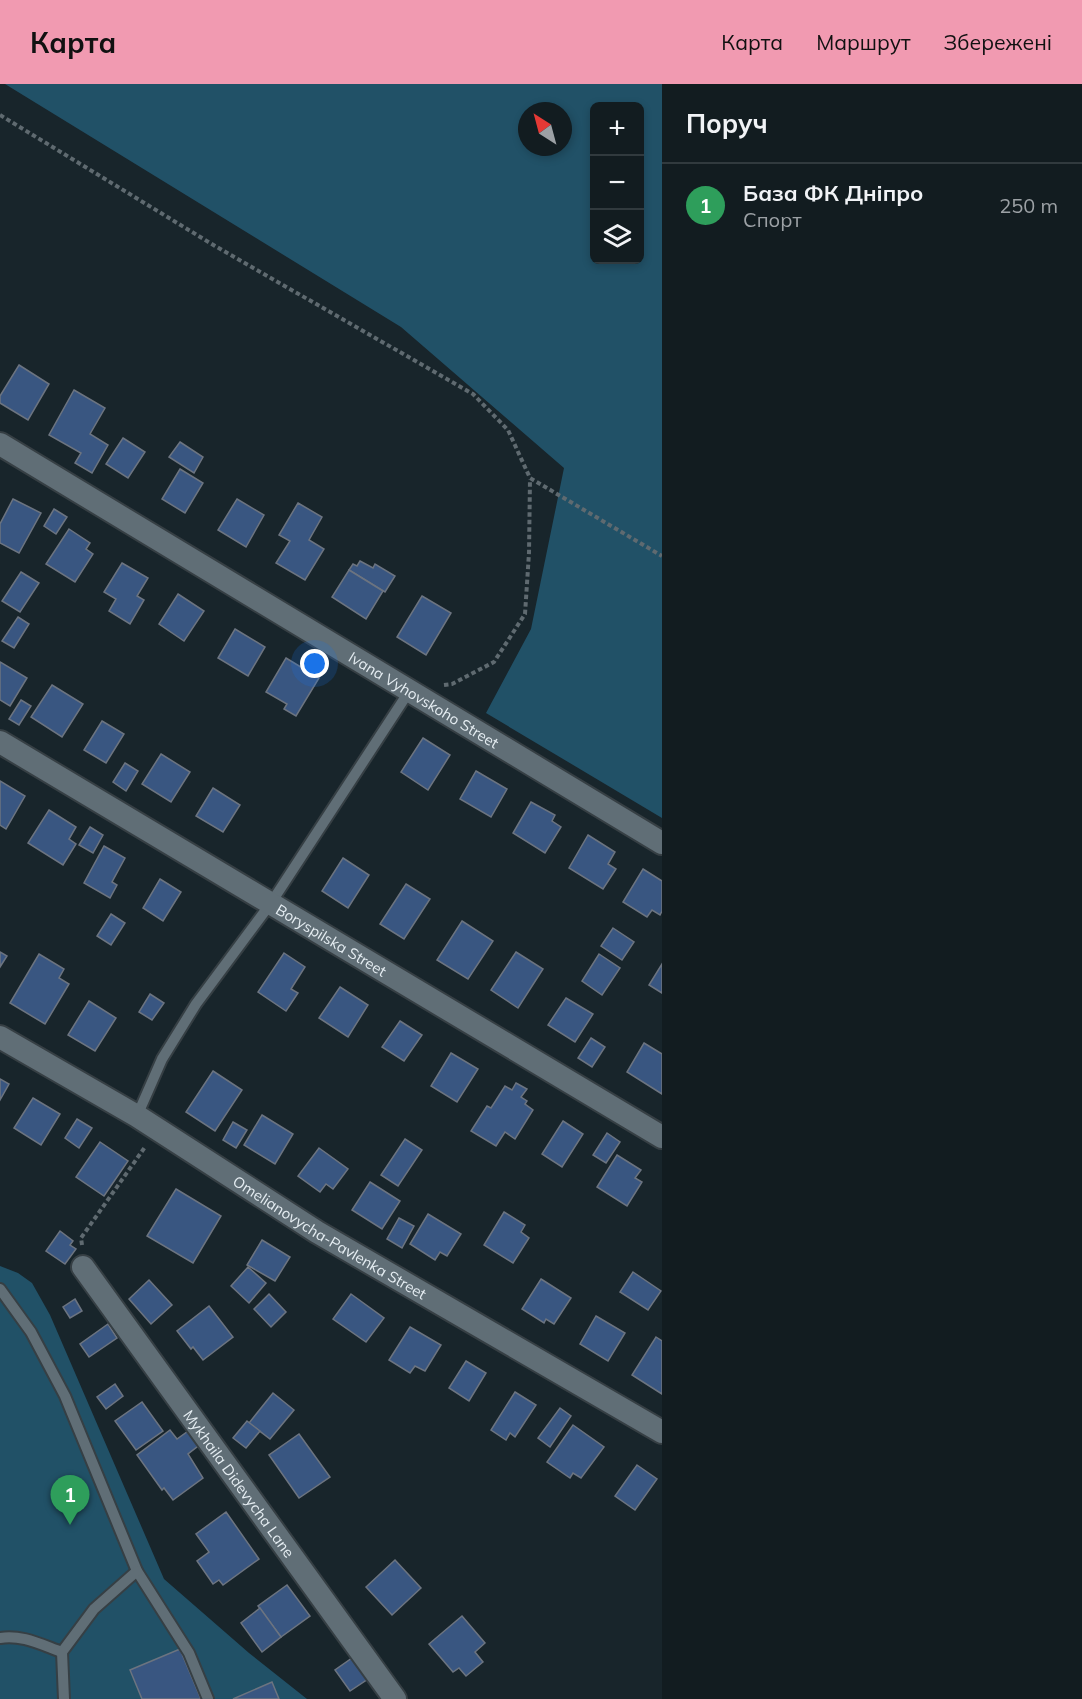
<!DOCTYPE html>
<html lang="uk">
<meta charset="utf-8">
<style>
body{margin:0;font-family:Mulish,sans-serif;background:#1f292d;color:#f1f3f6}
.controls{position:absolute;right:18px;top:18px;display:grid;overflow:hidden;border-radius:9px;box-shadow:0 3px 9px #0003}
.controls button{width:54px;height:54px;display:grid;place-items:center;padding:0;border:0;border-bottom:2px solid #313a3e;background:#121c20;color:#f1f3f6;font:30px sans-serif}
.compass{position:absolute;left:518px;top:18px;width:54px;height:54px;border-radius:50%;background:#121c20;box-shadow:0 3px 9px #0003;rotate:324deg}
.you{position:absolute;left:315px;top:580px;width:21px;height:21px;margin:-15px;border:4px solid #fff;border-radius:50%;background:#1a73e8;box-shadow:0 0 0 9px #1a73e833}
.badge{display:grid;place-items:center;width:39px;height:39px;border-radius:50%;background:#f19ab1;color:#fff;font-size:20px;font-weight:700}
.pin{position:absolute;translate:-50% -50px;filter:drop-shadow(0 2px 3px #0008)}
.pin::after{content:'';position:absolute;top:32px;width:21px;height:18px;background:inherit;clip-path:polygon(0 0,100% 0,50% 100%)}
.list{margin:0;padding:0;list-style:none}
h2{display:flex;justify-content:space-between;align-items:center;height:78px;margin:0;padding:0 24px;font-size:26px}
h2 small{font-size:20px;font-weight:400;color:#9ca1a5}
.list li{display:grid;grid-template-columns:39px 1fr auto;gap:18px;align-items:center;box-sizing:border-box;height:84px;padding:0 24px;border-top:2px solid #313a3e}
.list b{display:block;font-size:22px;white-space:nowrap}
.list p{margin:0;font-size:20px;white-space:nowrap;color:#9ca1a5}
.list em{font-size:20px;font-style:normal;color:#9ca1a5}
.icon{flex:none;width:33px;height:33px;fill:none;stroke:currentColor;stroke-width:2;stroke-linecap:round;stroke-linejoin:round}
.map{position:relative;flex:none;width:662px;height:1615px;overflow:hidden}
header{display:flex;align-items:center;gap:36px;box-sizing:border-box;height:84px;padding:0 30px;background:#f19ab1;color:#111}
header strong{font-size:28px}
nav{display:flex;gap:33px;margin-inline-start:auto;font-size:21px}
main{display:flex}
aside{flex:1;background:#121c20}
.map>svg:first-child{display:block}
</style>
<header>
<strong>Карта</strong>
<nav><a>Карта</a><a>Маршрут</a><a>Збережені</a></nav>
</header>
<main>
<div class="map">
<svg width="662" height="1615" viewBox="0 0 662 1615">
<rect width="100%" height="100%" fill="#18252b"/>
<g fill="#215167" fill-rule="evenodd">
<path d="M5,0H662V734L486,629L531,545L564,384L401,243ZM594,22H640V176H594ZM527,27H563V63H527Z"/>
<polygon points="0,1182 18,1189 32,1199 50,1231 164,1495 249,1569 307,1615 0,1615"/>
</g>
<g fill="#395681" stroke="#6c7480" stroke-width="1.5">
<polygon points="19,281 49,300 28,336 0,319 0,312"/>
<polygon points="74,306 105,324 90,350 108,361 92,389 75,379 81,369 49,351"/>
<polygon points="123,354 145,368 128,394 106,380"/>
<polygon points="180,358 203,373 194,389 169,373"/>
<polygon points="180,385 203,399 185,429 162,415"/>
<polygon points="13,415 41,429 19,469 0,459 0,440"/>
<polygon points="237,415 264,431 246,463 218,446"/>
<polygon points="298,419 322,433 309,456 324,465 305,496 276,479 290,457 279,451"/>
<polygon points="54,425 67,433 56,450 44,442"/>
<polygon points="69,445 90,459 86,465 93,470 75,498 46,480"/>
<polygon points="360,477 373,484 375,480 395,492 385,508 349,486 353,480 357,482"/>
<polygon points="122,479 148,494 137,512 144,516 130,540 109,527 116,515 104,508"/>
<polygon points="349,486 383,507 366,535 332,513"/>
<polygon points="21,488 39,499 20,528 2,517"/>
<polygon points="178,510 204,527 184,557 159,540"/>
<polygon points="422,512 451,529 426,571 397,553"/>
<polygon points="18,533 29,540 14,564 2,557"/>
<polygon points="235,545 265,563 248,592 218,574"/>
<polygon points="286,574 319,594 296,632 284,625 287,620 266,608"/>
<polygon points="0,578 27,594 10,622 0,616"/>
<polygon points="52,601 83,620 62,653 31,633"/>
<polygon points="21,616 31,622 19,641 9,635"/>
<polygon points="102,637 124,650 106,679 84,666"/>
<polygon points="423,654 450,671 428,706 401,688"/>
<polygon points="161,670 190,688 171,718 142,700"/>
<polygon points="125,679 138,687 126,707 113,698"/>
<polygon points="476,687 507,705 491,733 460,715"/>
<polygon points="0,697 25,712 6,745 0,741"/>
<polygon points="213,704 240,721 223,748 196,732"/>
<polygon points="531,718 555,731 552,737 561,743 545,769 513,749"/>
<polygon points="49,726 76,743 69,755 76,760 63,781 28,759"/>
<polygon points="90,743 103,751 93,769 79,761"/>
<polygon points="588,751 615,768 608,780 616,785 603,805 569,784"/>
<polygon points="104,762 125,774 112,798 117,801 110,814 84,799"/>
<polygon points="343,774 369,791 348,824 322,807"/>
<polygon points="643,785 662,797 662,827 660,831 652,826 647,833 623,818"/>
<polygon points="160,795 181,808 163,837 143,824"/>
<polygon points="406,800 430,815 404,855 380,840"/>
<polygon points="111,830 125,839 111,861 97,852"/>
<polygon points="462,837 493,857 468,895 437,876"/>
<polygon points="613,844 634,858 622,876 601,862"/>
<polygon points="0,868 7,872 0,883"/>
<polygon points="516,868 543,885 518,924 491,906"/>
<polygon points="284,869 305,883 291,905 298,909 286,927 258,908"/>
<polygon points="39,870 64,885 59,894 69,900 45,940 10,919"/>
<polygon points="599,870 620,884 602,911 582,897"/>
<polygon points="662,880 662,909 649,901"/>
<polygon points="340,903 368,921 348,953 319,934"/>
<polygon points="150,910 164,919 152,936 139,928"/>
<polygon points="566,914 593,930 575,958 548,941"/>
<polygon points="89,917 116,934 95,967 68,951"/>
<polygon points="400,937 422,951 404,977 382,963"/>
<polygon points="591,954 605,963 592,983 578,974"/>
<polygon points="644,959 662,970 662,1010 627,988"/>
<polygon points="451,969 478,985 457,1018 431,1002"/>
<polygon points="213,987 242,1006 215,1047 186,1028"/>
<polygon points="0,995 9,1000 0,1016"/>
<polygon points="516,999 527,1005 521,1013 527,1017 525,1020 533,1026 515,1055 505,1048 496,1062 471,1047 487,1022 491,1024 505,1002 512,1006"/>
<polygon points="33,1014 60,1030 41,1061 14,1044"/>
<polygon points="262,1031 293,1050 275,1080 244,1061"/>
<polygon points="77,1035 92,1044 79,1064 65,1054"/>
<polygon points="563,1037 583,1050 562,1083 542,1070"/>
<polygon points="233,1038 247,1046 236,1064 223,1056"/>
<polygon points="607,1049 620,1058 606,1079 593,1071"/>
<polygon points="405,1055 422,1066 398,1102 381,1091"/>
<polygon points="100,1058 128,1077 104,1112 76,1093"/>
<polygon points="319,1064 348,1085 333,1105 326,1100 320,1108 298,1092"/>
<polygon points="617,1071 641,1086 635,1094 642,1098 627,1122 597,1103"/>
<polygon points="370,1098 400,1117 382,1145 352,1126"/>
<polygon points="176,1105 221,1132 193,1179 147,1152"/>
<polygon points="504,1128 525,1141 521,1148 529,1154 513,1179 484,1161"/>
<polygon points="428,1130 461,1150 447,1172 440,1168 435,1176 410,1160"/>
<polygon points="399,1134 414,1142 402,1164 387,1155"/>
<polygon points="60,1147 73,1157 70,1161 76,1165 65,1180 46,1167"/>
<polygon points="262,1156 290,1173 275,1197 247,1181"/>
<polygon points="248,1183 266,1199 249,1219 231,1202"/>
<polygon points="633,1188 661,1207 648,1226 620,1208"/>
<polygon points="541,1195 571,1214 554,1240 546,1235 544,1239 522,1225"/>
<polygon points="149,1196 172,1221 151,1240 129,1215"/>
<polygon points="269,1210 286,1228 271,1243 254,1225"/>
<polygon points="351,1210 384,1234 366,1258 333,1235"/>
<polygon points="75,1215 82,1227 70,1234 63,1223"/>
<polygon points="209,1222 233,1253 203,1276 193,1263 191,1265 177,1247"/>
<polygon points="596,1232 625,1249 608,1277 580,1260"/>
<polygon points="108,1240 117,1254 89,1273 80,1260"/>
<polygon points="410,1243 441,1261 425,1287 415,1282 410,1289 389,1276"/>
<polygon points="656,1253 662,1257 662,1310 632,1291"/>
<polygon points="466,1277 486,1289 469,1317 449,1304"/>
<polygon points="115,1300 123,1312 106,1325 97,1313"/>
<polygon points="515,1308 536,1321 515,1353 510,1349 506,1356 491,1346"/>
<polygon points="273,1309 294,1326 270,1355 249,1339"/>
<polygon points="142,1318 163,1347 136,1366 115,1337"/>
<polygon points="560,1324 571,1332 550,1363 538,1354"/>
<polygon points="247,1337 260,1347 246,1364 233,1354"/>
<polygon points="573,1341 604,1363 581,1394 573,1389 570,1394 547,1378"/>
<polygon points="191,1345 202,1359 188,1370 203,1394 173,1416 164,1404 162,1406 137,1371 170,1346 177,1355"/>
<polygon points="299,1350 330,1393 299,1414 269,1371"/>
<polygon points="637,1381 657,1395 635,1426 615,1412"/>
<polygon points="226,1428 259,1475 223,1501 219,1496 213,1500 197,1477 209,1468 196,1450"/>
<polygon points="395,1476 421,1504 392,1531 366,1503"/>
<polygon points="287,1501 310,1532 281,1553 258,1522"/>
<polygon points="260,1524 281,1553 262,1568 241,1539"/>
<polygon points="462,1532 485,1559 475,1568 483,1578 466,1592 459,1584 453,1588 429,1560"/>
<polygon points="180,1565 201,1615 142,1615 130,1586"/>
<polygon points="352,1574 368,1595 350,1607 335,1586"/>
<polygon points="272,1598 279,1615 233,1615"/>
</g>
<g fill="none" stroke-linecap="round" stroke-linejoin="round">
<defs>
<g id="service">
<polyline points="137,1032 162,975 196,920 271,819 410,606"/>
<polyline points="0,1205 31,1248 65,1312 137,1487 189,1569 208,1615"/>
<path d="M0,1554C21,1550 42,1561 62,1568"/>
<polyline points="64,1615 62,1568 94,1525 137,1487"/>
</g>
<g id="minor">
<path id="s1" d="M0,360L662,759"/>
<path id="s2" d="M0,658L662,1053"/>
<path id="s3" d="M0,953L137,1032L317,1148L662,1348"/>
<path id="s4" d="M83,1183L395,1615"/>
</g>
</defs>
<use href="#service" stroke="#363f44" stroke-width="14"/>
<use href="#minor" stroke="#363f44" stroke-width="26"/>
<g stroke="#5f6a70" stroke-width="4" stroke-dasharray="4.5 3" stroke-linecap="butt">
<polyline points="0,31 215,162 473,310 508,346 530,394 662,472"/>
<polyline points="444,601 452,600 494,578 525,530 529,469 530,395"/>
<polyline points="82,1161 81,1154 145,1063"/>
</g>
<use href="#service" stroke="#606e76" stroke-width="10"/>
<use href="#minor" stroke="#606e76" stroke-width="22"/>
</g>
<g text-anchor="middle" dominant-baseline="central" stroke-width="4.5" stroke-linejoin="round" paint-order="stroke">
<g font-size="15" fill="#e5edf2" stroke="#18252b">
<text stroke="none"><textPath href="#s1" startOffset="495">Ivana Vyhovskoho Street</textPath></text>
<text stroke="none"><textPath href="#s2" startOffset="386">Boryspilska Street</textPath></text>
<text stroke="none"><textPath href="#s3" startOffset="386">Omelianovycha-Pavlenka Street</textPath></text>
<text stroke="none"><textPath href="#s4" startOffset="267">Mykhaila Didevycha Lane</textPath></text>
</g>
</g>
</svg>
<div class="controls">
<button>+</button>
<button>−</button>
<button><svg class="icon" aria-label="layers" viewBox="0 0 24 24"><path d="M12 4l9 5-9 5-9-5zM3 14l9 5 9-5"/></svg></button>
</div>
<svg class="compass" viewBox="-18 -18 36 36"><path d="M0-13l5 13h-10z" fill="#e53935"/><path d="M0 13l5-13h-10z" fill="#9ca1a5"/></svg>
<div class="you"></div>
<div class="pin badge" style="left:70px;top:1441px;background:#2e9e5b">1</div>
</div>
<aside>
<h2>Поруч<small></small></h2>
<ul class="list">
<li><span class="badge" style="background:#2e9e5b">1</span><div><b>База ФК Дніпро</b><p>Спорт</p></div><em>250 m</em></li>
</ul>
</aside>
</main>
